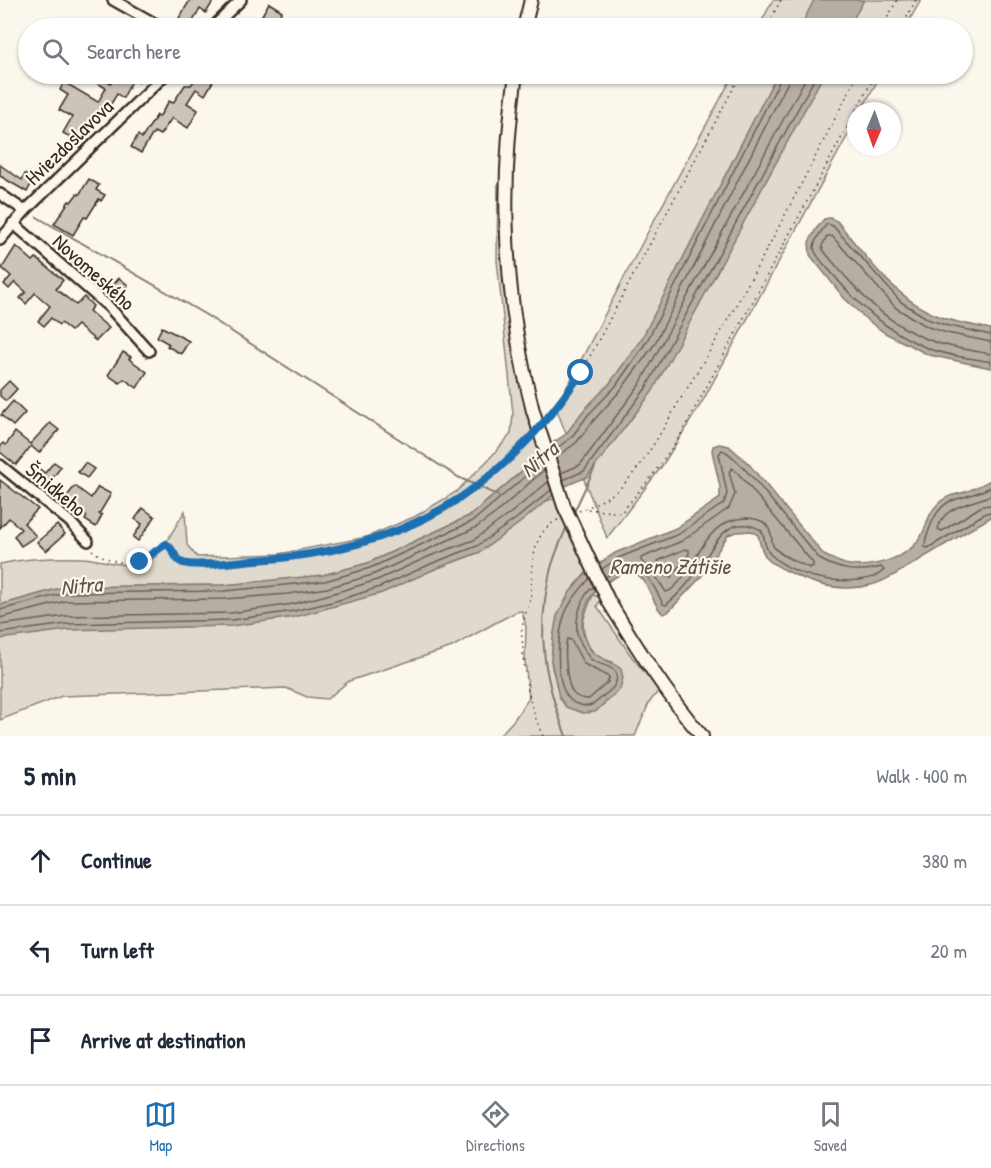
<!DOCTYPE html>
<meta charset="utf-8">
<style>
body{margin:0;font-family:"Patrick Hand",sans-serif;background:#f2f2f3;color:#1f2937}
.compass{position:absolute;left:847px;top:102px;width:54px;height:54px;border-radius:50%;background:#fff;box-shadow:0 2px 4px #0004;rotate:182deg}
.stop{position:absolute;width:18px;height:18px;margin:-14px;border:4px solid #1f6fb2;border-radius:50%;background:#fff}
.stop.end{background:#1f6fb2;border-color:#fff;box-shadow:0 2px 6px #0008}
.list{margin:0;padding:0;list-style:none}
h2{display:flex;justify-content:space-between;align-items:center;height:78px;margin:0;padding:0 24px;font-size:26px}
h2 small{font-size:20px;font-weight:400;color:#747a83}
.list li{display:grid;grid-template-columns:39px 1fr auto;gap:18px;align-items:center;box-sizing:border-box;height:90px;padding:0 24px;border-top:2px solid #e0e1e3}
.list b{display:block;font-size:22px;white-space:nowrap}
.list em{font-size:20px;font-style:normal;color:#747a83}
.icon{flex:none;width:33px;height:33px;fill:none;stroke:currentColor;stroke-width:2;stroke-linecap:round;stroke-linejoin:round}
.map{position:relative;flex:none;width:991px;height:736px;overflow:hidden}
.search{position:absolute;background:#fff;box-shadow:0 2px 4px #0004;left:18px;right:18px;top:18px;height:66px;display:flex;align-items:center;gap:15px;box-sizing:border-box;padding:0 21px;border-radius:33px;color:#747a83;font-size:22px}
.sheet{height:348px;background:#fff}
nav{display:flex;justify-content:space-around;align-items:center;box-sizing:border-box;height:84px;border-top:2px solid #e0e1e3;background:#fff;font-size:16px;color:#747a83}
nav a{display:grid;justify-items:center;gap:3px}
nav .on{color:#1f6fb2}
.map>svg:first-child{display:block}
</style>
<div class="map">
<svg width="991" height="736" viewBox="0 0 991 736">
<rect width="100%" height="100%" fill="#fbf7ec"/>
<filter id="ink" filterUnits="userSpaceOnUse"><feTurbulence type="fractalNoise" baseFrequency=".0167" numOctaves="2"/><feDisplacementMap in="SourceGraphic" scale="12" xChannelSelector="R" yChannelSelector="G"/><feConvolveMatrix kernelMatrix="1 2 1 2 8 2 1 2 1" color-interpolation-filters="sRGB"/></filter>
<g filter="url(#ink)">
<g fill="#dfd9ce" stroke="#8d8276" stroke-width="1.5">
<polygon points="773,0 921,0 905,28 758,28"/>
<polygon points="734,74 881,74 861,111 856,111 856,120 702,402 662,466 607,538 556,408 651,226"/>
<path d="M498,184L502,243L540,446L537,458L471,515L368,563L323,575L287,580L224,585L64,587L0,605V564C26,558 56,557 83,558C105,559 134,574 155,557C162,551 179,520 185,511L187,545L197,557L279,554L367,537L416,516L456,492L489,459L511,434L513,414L497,260Z"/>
<path d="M557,498L584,559L587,572C566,596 554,618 552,651C551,659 551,671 556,678C563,688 585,703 595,712L620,689L613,662C601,659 595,657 589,646C578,624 584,617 593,595L602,598L597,606L632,657L659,690L649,703L635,736H499L513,721L529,698L525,660L526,627L522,611L516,612L495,623L452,647L349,681L327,699L307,697L286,688L62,696L0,720V639L3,638L67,630L435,569L480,552L546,501Z"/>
</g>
<g fill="#b6aea2" stroke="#85796d" stroke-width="1.5">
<polygon points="814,0 864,0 848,28 800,28"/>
<polygon points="777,74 824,74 652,392 587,477 563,487 521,522 480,552 435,569 382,593 295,617 232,626 67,630 0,639 0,605 64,587 224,585 323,575 368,563 471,515 537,458 542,450 566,434 583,411 610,383 642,338"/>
<path d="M830,218L837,221C864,254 893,296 933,314C951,322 972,325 991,329V368L929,355L885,333L867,320L844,298L810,255L809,242L816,229L824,219Z"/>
<path d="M719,444L729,446L748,463L824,555C833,559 841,564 850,565C871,568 905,559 918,541C927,530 926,515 937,505C946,495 954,495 965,492C974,489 983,484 991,480V517C966,532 941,547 916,562C902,570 887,581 871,585C843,592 816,586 791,573C768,562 763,560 758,535L751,531L737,532L728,535L701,577L668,612L663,614C652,605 648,577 634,573C622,569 598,587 591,597C586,605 580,623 583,633C589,659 605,656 621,669L623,678L620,689L595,712L583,713L566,707L559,697L551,661L553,638L557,616L570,592L587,572L615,553L676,528L720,498V487L712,451L713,446Z"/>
</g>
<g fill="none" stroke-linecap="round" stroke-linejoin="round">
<g stroke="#6c5f53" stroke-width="1.5">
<path d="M991,335L949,326L930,320L901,302L833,226L827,224C822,230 814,240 814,248C815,256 825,265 830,271C859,306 885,330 927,348C947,356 970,358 991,362"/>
<path d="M991,342L947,333L928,327L896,308L832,236H827L822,246L823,250C854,288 884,324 932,341C950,348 972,350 991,354"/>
<polyline points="554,450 571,438 588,415 615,387 647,341 781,78 782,74"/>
<polyline points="556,457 576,443 594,420 620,391 654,345 788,82 789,74"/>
<path d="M732,468L738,473L813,563V566L809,568C799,562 781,557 774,547C771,543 772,538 771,534C768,522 757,518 746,518C708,519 701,555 680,581C675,586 672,591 666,592L650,568L641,561V558L682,541L729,508L735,494L729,472Z"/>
<polyline points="561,473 580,465 640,384 808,74"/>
<polyline points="563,480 584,471 646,388 817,74"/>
<path d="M991,487C979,493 967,496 954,500C935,505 928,531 924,547L928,548L986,513L991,512"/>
<path d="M991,495C973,504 942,505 938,529L942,531L982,506L991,505"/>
<polygon points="685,549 689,550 689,554 671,577 667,577 658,561"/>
<path d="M602,569L618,558L679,534L724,503L727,493L719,454L722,450C740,455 802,541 821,560C842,571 858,573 881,567L884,570C878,577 868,579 859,580C829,583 794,576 771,555C763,547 766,538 761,530C724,510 712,552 695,574C687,585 677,596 666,605L663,604C649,576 637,552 606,577"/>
<path d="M590,578C579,591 567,604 563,620C557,641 553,695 577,704C588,708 593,706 601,698C605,694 612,690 614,686C616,683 618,676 616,672C611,665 598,665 592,660C588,657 586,653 584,649C582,644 577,638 577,632C575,618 582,595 593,587"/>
<polyline points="0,610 65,593 224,591 325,581 370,568 473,521 542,462"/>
<polyline points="0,618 66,601 224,599 288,594 327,588 372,575 477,527 496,513 544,470"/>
<polyline points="0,625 66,616 231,613 293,604 334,593 377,580 430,556 474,540 512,512 548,482"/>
<polyline points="0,633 67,624 232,620 294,611 336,601 380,587 433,563 477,546 517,518 551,490"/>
<path d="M567,639L571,640L584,664L609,677L608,682L589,699C585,699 579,698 575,695C566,689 564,649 567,639Z"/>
</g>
<g stroke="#85796d" stroke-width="2">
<polyline points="37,217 206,315 458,477 473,484"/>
<polyline points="482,488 499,496"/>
<polyline points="573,514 595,467"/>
<path d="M566,736C545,681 536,636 549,577C552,559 561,541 568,524"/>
</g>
</g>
<g fill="#ccc4b9" stroke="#3b2a1e" stroke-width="1.5">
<polygon points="190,0 214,0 206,13 200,9 189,28 173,28"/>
<polygon points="269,3 282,11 275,22 262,15"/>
<polygon points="124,74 143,74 139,82 133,79 123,98 117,94 104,115 100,113 92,128 87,125 77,141 63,133 72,117 59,110 68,95 60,90 64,82 98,102 106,88 93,81 96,75 111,83 113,79 118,81 120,78 122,79"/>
<polygon points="199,74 208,74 215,78 205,95 196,89 187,103 198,110 188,128 172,118 160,135 154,132 141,153 131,147 138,135 142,138 157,115 159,117 169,101 173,103 185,85 191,85"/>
<polygon points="0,165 22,180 25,174 34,179 27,192 0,176"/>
<polygon points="89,179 99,185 96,190 105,195 101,201 99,199 87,218 84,217 73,235 54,224 69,201 71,202 77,194 79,195"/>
<polygon points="16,246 33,261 36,258 63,280 56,289 76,305 84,297 93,306 89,311 109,328 96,341 77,325 71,331 61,323 59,325 51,318 44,326 38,321 50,306 35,293 26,304 20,298 26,292 15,282 9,289 4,284 11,276 2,268"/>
<polygon points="119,278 128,285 119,298 109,290"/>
<polygon points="162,327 189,341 181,354 167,346 169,344 157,337"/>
<polygon points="123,352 131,357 129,359 147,372 137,388 124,379 120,383 108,375"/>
<polygon points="9,381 17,389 6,401 0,396 0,390"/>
<polygon points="13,401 25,413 13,426 1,415"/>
<polygon points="50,423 59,430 39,453 31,446 16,465 0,452 0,447 3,443 6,445 15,432 30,444"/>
<polygon points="54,462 61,467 46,487 31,476 38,468 45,473"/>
<polygon points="85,463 94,469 87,478 78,472"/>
<polygon points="0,480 38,509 24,523 36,536 21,546 14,536 21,529 9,518 0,528"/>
<polygon points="75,486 91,498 98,487 111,494 99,514 102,515 96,527 85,520 87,516 63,501"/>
<polygon points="143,508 155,517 138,541 133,537 142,524 135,519"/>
<polygon points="57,525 65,534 46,551 37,542"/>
</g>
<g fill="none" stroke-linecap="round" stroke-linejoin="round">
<defs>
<g id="minor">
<polyline points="113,0 163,28"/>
<polyline points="212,28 241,0"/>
<polyline points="0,194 25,211"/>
<polyline points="13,223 109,307 149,351"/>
<polyline points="0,240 25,211 166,74"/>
<polyline points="0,465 69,521 88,541"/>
</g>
<g id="major">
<polyline points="524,28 531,0"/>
<path d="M516,74C499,189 504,298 533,411"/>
<path d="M609,602C638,649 666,694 702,736"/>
</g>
</defs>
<use href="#minor" stroke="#3b2a1e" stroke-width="14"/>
<use href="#major" stroke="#3b2a1e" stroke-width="16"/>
<g stroke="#3b2a1e" stroke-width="1.5" stroke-dasharray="1.5 4.5" stroke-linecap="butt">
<polyline points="766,28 781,0"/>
<polyline points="882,28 897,0"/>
<polyline points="901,28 916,0"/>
<polyline points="856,110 876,74"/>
<polyline points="546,420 581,373 741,74"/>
<polyline points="588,509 621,513 652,476 680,436 856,111"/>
<path d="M579,511C593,505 607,499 619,489C646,463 664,426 683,395C748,291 802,182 858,74"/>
<path d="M92,550C107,561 130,568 147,558C154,554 159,548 166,544C174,548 175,561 183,563C199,568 230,562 247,561C330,556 410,538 478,486C497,472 514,454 532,437"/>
<path d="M543,736C530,708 525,682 523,652C523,644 521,636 522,629C523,617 530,605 531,593C533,568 530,532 558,520"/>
</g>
<use href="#minor" stroke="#fbf7ec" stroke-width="9"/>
<use href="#major" stroke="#fbf7ec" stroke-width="12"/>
<defs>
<polyline id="major-bridge" points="533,411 564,506 609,602"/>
</defs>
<use href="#major-bridge" stroke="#3b2a1e" stroke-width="16" stroke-linecap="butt"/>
<use href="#major-bridge" stroke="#fbf7ec" stroke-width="12"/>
</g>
</g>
<g fill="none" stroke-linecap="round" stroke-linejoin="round" filter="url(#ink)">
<path stroke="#1f6fb2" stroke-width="8" d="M140,562L166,544C174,548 175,561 183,563C199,568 238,561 256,560C403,551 499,494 581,373"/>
</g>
<g text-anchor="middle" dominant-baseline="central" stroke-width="4.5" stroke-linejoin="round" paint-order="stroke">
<g font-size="21" fill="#3b2a1e" stroke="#fbf7ec">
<text transform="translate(69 142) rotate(-44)">Hviezdoslavova</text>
<text transform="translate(94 272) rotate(42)">Novomeského</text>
<text transform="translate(56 489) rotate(40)">Šmidkeho</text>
</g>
<g font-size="22" font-style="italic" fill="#605246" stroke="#fbf7ec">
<text transform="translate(539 459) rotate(-41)">Nitra</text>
<text x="670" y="566">Rameno Zátišie</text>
<text transform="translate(81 585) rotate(-5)">Nitra</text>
</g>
</g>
</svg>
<svg class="compass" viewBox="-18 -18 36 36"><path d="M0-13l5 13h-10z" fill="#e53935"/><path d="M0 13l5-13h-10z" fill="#747a83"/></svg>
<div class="stop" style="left:581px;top:373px"></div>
<div class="stop end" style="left:140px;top:562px"></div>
<div class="search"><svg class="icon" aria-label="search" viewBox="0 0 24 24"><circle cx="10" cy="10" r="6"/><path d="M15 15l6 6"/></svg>Search here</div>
</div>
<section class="sheet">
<h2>5 min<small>Walk · 400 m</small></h2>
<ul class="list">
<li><svg class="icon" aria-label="ahead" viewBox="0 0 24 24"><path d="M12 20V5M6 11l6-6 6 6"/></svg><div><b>Continue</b></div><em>380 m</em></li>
<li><svg class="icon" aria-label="left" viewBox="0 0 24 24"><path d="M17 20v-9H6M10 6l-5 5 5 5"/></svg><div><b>Turn left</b></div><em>20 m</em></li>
<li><svg class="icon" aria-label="arrive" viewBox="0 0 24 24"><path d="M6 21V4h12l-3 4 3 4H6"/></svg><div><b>Arrive at destination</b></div></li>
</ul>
</section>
<nav>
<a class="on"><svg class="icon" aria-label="map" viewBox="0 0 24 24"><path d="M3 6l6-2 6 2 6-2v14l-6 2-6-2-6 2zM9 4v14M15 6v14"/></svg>Map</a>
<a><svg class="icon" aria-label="directions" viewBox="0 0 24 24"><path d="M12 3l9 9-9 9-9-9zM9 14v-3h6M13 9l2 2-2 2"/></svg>Directions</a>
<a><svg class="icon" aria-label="saved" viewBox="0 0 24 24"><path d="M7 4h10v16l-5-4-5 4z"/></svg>Saved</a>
</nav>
